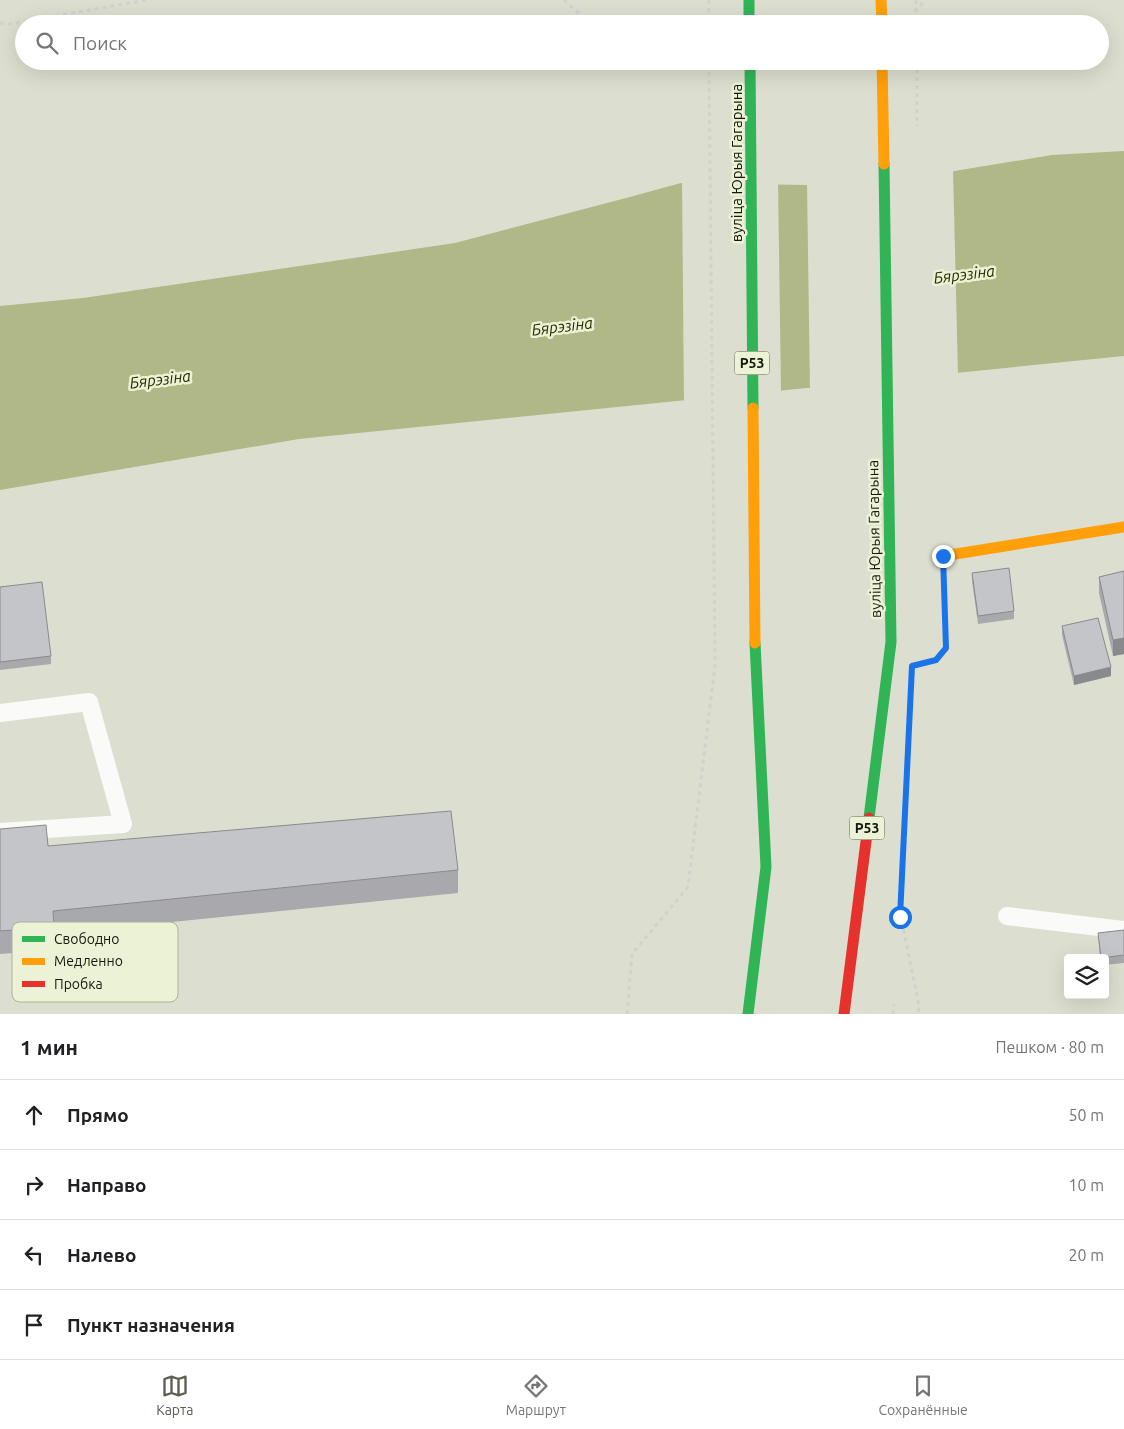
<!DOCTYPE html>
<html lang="ru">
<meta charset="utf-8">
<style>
body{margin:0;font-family:Ubuntu,sans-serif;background:#f6f6f6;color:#202124}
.controls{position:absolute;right:15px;bottom:15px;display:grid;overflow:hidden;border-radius:5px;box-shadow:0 5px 20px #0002}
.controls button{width:45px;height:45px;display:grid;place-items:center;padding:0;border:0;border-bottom:1px solid #e0e0e0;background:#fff;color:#202124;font:25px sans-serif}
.stop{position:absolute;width:15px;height:15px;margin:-11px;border:4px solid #1a73e8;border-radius:50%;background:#fff}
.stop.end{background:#1a73e8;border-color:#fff;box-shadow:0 1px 5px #0008}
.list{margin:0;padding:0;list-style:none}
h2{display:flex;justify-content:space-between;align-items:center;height:65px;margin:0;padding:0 20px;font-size:21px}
h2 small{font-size:16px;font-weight:400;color:#757577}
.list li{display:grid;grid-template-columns:32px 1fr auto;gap:15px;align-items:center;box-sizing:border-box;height:70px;padding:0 20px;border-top:1px solid #e0e0e0}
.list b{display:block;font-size:19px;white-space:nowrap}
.list em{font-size:16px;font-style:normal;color:#757577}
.icon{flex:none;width:28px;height:28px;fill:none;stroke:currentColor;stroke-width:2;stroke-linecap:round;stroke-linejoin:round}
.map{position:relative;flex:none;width:1124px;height:1014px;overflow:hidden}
.search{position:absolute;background:#fff;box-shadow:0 5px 20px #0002;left:15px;right:15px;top:15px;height:55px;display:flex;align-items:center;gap:12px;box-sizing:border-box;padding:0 18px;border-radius:28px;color:#757577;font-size:19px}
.sheet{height:345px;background:#fff}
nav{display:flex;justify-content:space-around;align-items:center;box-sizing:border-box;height:70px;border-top:1px solid #e0e0e0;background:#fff;font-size:14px;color:#757577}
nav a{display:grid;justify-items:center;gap:2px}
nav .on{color:#5b5e52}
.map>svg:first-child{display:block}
</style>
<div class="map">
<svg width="1124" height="1014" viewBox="0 0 1124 1014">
<rect width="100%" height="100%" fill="#dcdfcf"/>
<polygon fill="#b0b888" points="1124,151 1124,356 299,439 0,490 0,306 83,298 455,243 626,198 681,183 864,186 1052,155"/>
<g fill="#dcdfcf">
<polygon points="953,169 958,375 810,390 807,182 864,183"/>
<polygon points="682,180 778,182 781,393 684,403"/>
</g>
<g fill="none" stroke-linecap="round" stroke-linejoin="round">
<g stroke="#d1d2cd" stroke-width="3" stroke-dasharray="4 4" stroke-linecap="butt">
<polyline points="564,0 583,17 587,24"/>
<polyline points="709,0 709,24"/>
<polyline points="916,0 916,21"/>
<polyline points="914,11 926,0"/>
<polyline points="0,23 10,24 146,0"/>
<polyline points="607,61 658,66 718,63"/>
<polyline points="917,61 917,126"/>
<polyline points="920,664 936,660 946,648 945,586"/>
<polyline points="906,794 901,917 919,1006 918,1014"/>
<polyline points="627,1014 632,954 688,887 715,665 709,61"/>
<polyline points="893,1014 894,1004"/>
</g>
<g stroke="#fafaf8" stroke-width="18">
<polyline points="0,713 89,702 123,824 0,832"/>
<polyline points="1007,916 1124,930"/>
</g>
<g stroke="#30b455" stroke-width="11">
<polyline points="749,0 749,24"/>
<polyline points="750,61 753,408"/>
<polyline points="869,818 891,642 884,164"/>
<polyline points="748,1014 766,867 755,643"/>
</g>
<g stroke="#ff9f0a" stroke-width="11">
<polyline points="881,0 882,24"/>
<polyline points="882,61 884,164"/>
<polyline points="753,408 755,643"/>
<polyline points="943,556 1124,527"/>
</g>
<polyline stroke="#e5322d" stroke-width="11" points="844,1014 869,818"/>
</g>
<g fill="#a9a9ad">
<polygon points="1124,571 1124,654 1113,656 1099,593 1099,577"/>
<polygon points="972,573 1014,611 1014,619 978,624 972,581"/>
<polygon points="0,587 51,656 51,664 0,670"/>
<polygon points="1062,626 1111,676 1074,685 1062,635"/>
<polygon points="0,829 48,846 458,870 458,893 54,934 54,950 0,954"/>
<polygon points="1124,930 1124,963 1105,965 1105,958 1100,958 1098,933"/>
</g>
<g fill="#898a8d">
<polygon points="1124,638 1124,654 1113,656 1113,640"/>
<polygon points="1111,667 1111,676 1074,685 1074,676"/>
</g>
<g fill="#c4c5c9" stroke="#898a8d">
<polygon points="1009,568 1014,611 978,616 972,573"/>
<polygon points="1124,571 1124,638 1113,640 1099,577"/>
<polygon points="42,582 51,656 0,662 0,587"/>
<polygon points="1098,618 1111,667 1074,676 1062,626"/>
<polygon points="451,811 458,870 53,911 54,927 0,931 0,829 46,825 48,846"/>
<polygon points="1124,930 1124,955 1101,958 1098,933"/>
</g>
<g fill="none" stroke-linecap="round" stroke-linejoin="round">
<polyline stroke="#1a73e8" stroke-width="6" points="900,917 912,666 936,660 946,648 943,556"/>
</g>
<g text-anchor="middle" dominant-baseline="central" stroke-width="5" stroke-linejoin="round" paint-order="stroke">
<g fill="#ecf2d6" stroke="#56594a" stroke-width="1">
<rect x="734.5" y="351.5" width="35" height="23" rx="4"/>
<rect x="849.5" y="816.5" width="35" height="23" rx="4"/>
</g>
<g font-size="14" font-weight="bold" fill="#16180e">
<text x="752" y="363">Р53</text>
<text x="867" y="828">Р53</text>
</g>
<g font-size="15" fill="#16180e" stroke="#ecf2d6">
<text transform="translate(736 163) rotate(-90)">вуліца Юрыя Гагарына</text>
<text transform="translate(874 539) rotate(-91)">вуліца Юрыя Гагарына</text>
</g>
<g font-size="16" font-style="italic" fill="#292f00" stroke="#ecf2d6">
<text transform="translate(964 274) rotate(-7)">Бярэзіна</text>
<text transform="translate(562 326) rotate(-7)">Бярэзіна</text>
<text transform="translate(160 379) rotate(-7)">Бярэзіна</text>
</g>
</g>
<rect x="12" y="922" width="166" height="80" rx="8" fill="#ecf2d6" stroke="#acb19a" stroke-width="1"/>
<rect x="22" y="936" width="23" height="6" fill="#30b455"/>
<rect x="22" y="958" width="23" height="7" fill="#ff9f0a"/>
<rect x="22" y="981" width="23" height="6" fill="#e5322d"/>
<g font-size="14" fill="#16180e">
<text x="54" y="944">Свободно</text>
<text x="54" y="966">Медленно</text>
<text x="54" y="989">Пробка</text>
</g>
</svg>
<div class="controls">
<button><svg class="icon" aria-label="layers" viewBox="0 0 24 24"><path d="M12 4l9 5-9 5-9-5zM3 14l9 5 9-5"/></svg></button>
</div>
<div class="stop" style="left:900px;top:917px"></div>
<div class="stop end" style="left:943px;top:556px"></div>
<div class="search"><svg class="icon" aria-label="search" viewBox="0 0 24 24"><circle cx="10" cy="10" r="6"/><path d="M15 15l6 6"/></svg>Поиск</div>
</div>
<section class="sheet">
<h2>1 мин<small>Пешком · 80 m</small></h2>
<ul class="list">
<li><svg class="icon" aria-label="ahead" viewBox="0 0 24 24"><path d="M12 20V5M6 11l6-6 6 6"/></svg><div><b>Прямо</b></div><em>50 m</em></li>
<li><svg class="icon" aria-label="right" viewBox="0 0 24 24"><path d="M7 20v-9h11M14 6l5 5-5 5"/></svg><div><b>Направо</b></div><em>10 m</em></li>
<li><svg class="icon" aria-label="left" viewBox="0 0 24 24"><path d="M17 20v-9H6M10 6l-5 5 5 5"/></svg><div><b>Налево</b></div><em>20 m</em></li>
<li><svg class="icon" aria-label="arrive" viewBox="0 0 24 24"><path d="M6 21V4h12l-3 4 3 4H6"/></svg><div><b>Пункт назначения</b></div></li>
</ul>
</section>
<nav>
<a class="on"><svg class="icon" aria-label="map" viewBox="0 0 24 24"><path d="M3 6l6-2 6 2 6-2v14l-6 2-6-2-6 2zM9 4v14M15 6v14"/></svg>Карта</a>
<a><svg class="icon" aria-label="directions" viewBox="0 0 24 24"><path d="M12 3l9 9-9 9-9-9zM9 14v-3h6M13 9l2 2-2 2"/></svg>Маршрут</a>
<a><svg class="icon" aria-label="saved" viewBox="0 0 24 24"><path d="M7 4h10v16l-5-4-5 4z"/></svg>Сохранённые</a>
</nav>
